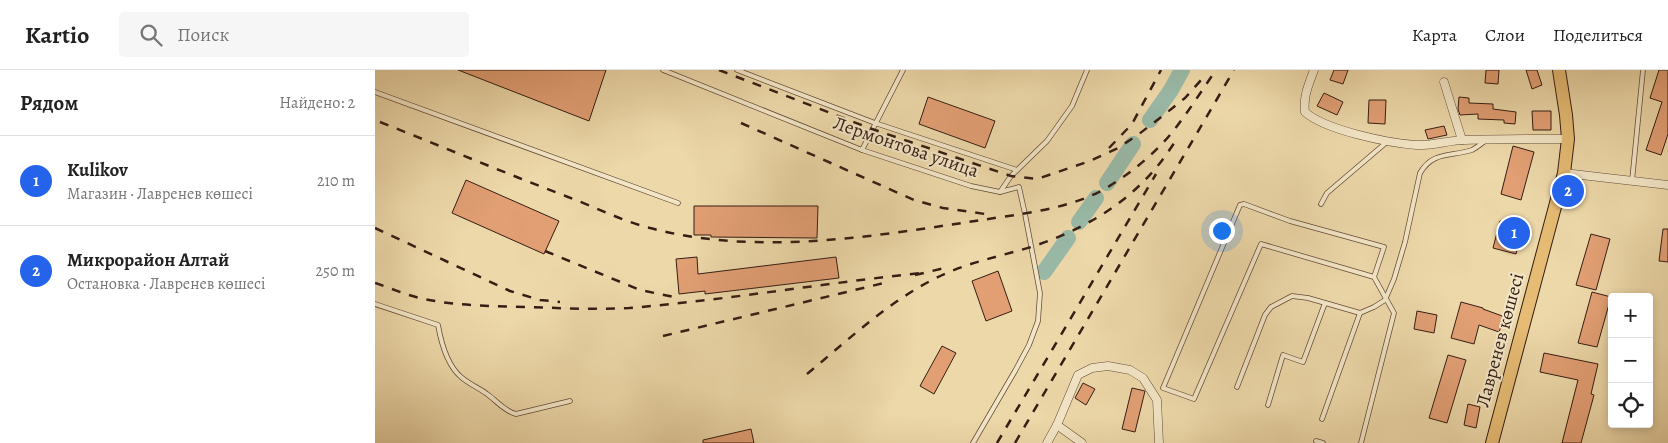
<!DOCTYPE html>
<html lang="ru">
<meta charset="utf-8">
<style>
body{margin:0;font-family:Alegreya,serif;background:#f6f6f6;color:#222}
.controls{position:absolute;right:15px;bottom:15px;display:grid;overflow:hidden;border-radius:5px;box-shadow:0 2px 8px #0003}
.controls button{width:45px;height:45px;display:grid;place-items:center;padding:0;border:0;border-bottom:1px solid #e0e0e0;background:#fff;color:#222;font:25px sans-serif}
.you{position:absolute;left:846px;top:160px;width:18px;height:18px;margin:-12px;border:4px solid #fff;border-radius:50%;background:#1a73e8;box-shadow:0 0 0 8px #1a73e833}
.badge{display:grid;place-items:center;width:32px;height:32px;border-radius:50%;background:#2563eb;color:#fff;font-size:16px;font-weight:700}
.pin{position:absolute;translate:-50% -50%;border:2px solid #fff;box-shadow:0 1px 5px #0006}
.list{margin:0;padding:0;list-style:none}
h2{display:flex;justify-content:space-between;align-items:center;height:65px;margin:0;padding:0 20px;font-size:21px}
h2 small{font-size:16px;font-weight:400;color:#767676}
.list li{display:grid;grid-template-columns:32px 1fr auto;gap:15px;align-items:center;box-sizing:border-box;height:90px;padding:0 20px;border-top:1px solid #e0e0e0}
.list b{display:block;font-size:19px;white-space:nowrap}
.list p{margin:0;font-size:16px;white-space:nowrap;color:#767676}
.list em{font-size:16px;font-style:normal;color:#767676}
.icon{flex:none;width:28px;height:28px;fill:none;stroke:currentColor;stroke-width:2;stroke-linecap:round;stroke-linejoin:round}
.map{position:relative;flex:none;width:1293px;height:373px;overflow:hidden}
header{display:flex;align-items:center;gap:30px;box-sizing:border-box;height:70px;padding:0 25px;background:#fff;border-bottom:1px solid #e0e0e0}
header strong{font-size:24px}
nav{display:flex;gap:28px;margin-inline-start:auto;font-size:18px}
.search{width:350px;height:45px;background:#f6f6f6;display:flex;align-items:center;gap:12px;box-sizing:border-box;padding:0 18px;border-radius:5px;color:#767676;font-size:19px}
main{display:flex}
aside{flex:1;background:#fff}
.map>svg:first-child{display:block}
</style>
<header>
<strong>Kartio</strong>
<div class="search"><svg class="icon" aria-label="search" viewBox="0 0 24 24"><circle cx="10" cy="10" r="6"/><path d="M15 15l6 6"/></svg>Поиск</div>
<nav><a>Карта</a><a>Слои</a><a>Поделиться</a></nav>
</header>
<main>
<aside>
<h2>Рядом<small>Найдено: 2</small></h2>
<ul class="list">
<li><span class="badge">1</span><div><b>Kulikov</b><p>Магазин · Лавренев көшесі</p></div><em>210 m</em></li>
<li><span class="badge">2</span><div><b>Микрорайон Алтай</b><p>Остановка · Лавренев көшесі</p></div><em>250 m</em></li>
</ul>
</aside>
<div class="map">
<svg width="1293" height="373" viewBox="0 0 1293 373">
<rect width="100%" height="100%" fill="#edd8a9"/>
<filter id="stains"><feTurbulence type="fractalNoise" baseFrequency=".004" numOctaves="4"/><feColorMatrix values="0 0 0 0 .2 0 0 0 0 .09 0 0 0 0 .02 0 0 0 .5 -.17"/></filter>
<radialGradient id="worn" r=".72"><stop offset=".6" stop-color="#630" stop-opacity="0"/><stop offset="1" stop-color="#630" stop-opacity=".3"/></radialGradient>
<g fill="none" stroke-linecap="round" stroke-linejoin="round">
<g stroke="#99baa8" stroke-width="16">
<polyline points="775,50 796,20 807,0"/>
<polyline points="732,113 758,74"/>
<polyline points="704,152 721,128"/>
<polyline points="669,202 693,168"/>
</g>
</g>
<g fill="#e29f74" stroke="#351d15">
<polygon points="83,0 231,0 214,51"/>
<polygon points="959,0 973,0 968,14 955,10"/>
<polygon points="1111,0 1124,0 1123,14 1110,13"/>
<polygon points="1151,0 1162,0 1167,15 1157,19"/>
<polygon points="1284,0 1293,0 1293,64 1286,85 1271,80 1287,32 1275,28"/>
<polygon points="949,23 968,32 962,45 942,36"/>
<polygon points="553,27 620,51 610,78 544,54"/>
<polygon points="1084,27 1094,28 1094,33 1118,34 1118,39 1141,42 1140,54 1129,53 1129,50 1103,49 1103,44 1085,45 1083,39"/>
<polygon points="994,30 1011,30 1010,54 993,53"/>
<polygon points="1157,41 1176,41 1176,60 1158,60"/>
<polygon points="1069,56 1072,65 1053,69 1050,60"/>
<polygon points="1138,76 1159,82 1146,130 1126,124"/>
<polygon points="91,110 184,151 169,184 77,143"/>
<polygon points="319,136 443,136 442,168 336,167 336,165 319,165"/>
<polygon points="1125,151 1148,157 1141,184 1118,178"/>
<polygon points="1288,159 1293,159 1293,192 1284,191"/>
<polygon points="1216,164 1235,169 1221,220 1201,215"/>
<polygon points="322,187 323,204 461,187 464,208 330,224 330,221 304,224 301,189"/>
<polygon points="623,201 637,241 611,251 597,211"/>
<polygon points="1217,222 1236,227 1222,277 1203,273"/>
<polygon points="1086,232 1108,238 1108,239 1130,247 1124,262 1104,255 1099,274 1076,268"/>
<polygon points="1042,241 1062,245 1059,263 1039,259"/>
<polygon points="567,276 581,283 559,324 545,316"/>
<polygon points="1169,283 1223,294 1216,324 1219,325 1206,373 1187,373 1203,310 1165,302"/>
<polygon points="1073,285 1091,290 1072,353 1054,348"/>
<polygon points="708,313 720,319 711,335 700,328"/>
<polygon points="757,318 770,321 760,362 747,359"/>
<polygon points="1093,334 1105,337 1101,358 1089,355"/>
<polygon points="376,359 379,373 328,373 328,370"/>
</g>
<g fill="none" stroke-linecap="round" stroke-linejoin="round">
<defs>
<g id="lane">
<polyline points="288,0 487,80 596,116 625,122 636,106 672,71 697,36 712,0"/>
<polyline points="362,0 500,53 642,100"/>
<polyline points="0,22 303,133"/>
<polyline points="487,80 528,0"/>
<polyline points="1257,111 1268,0"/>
<polyline points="946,134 952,123 1013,71"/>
<path d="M0,234L63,255C66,272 72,295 86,307C94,314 104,318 112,324C122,331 129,341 141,344L195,331"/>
<path d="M862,317L890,245L896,237L917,226L933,228L985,243L999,237L1010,230L1019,209L1030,172L1045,103C1058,81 1075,87 1097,80C1101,78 1106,74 1110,71"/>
<polyline points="893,335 908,285 928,292 950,233"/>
<polyline points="947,349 985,243"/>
<polyline points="941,371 948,373"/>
<polyline points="598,373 640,301 654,275 663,251 665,223 650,144 644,117 625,122"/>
<polyline points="986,373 1019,243 999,207 886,174 819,329 788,318 865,135 869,134 915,151 1009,177 999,207"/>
</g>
<g id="street">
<path d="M939,0C934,14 928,26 930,42C950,60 1013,73 1041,75C1058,76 1074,70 1090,70C1124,69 1159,69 1193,69"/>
<polyline points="1069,12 1087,70"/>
<polyline points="1189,103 1293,115"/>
<polyline points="682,355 707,373"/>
<polyline points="672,373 682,355 703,305 717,298 733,296 755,300 768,308 782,330 784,373"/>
</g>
<polyline id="primary" points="1117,373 1189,103 1193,69 1191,45 1184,0"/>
</defs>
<use href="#lane" stroke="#634c3a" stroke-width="5.5"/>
<use href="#street" stroke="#634c3a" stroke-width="9"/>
<use href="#primary" stroke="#351d15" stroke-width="14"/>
<use href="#lane" stroke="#f3e6c7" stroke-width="4"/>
<use href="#street" stroke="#f3e6c7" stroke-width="8"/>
<use href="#primary" stroke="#e6bc74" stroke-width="12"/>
<g stroke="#351d15" stroke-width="2.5" stroke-dasharray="9 9" stroke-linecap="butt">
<polyline points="344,0 497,59 636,106 662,109 715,91 743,78 764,64 790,44 810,28 827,9"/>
<path d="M5,52C68,77 130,103 193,127C220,137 247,151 275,158C380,186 494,167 600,151C643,144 695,140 733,117C757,102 781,83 799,60C814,41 827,20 841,0"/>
<polyline points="366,53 539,130 568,138 610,144"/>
<polyline points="734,78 757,54 786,0"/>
<polyline points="0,158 135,221 165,230 185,232"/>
<polyline points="170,181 265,220 304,228"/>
<polyline points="540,205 574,197"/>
<path d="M0,213C18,219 36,227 54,230C86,236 119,236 152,237C186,238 220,240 254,238C352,230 449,213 547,203"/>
<polyline points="288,266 509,213"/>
<path d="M432,304C473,270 512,233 559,209C590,193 623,187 656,177C703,162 748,137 780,99C788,90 795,79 802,69"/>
<polyline points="622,373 781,104"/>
<polyline points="640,373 859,0"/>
</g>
</g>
<g text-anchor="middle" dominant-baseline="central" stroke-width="4" stroke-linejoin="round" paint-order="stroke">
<g font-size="19" fill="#351d15" stroke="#f3e6c7">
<text transform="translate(531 77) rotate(19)">Лермонтова улица</text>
<text transform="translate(1125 270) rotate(-75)">Лавренев көшесі</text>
</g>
</g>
<rect width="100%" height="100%" filter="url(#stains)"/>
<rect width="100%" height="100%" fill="url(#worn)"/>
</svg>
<div class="controls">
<button>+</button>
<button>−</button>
<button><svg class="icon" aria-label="locate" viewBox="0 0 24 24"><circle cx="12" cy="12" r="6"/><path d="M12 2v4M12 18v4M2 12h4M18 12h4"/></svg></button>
</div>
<div class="you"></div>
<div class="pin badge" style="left:1139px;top:163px">1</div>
<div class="pin badge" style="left:1193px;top:121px">2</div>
</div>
</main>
